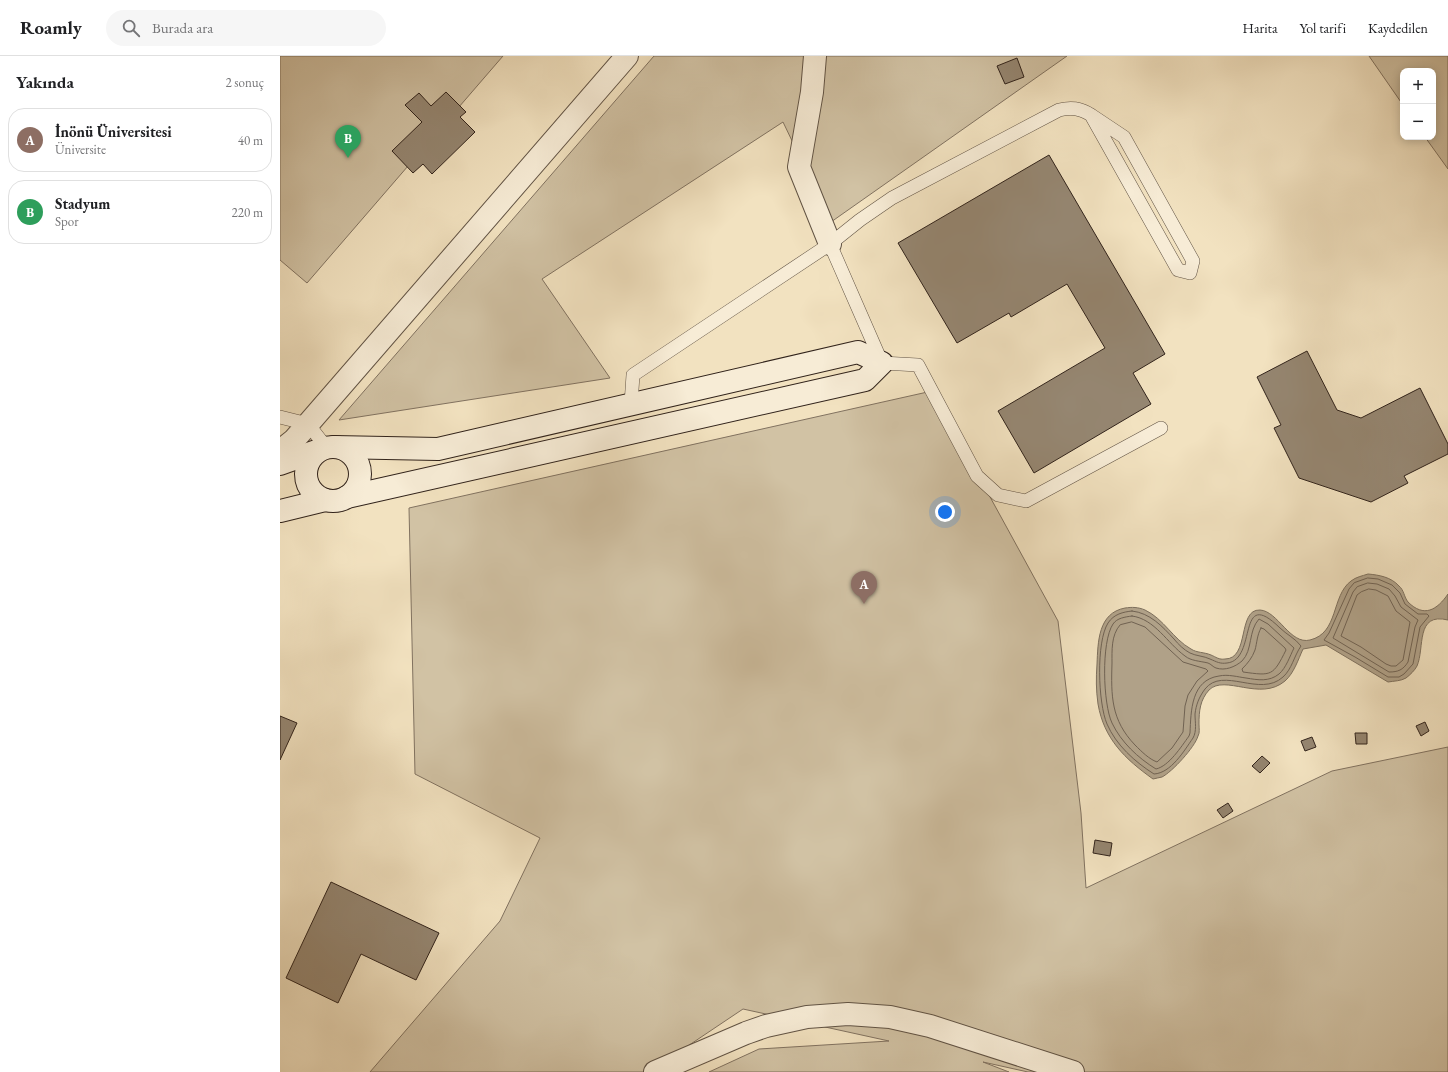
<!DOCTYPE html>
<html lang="tr">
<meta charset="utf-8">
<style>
body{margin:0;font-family:"EB Garamond",serif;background:#f6f6f6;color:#202124}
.controls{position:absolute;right:12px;top:12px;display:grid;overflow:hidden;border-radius:8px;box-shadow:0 2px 10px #0003}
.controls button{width:36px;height:36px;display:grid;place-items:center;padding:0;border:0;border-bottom:1px solid #e0e0e0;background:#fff;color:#202124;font:20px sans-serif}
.you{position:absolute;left:665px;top:456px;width:14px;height:14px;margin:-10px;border:3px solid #fff;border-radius:50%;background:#1a73e8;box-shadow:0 0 0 6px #1a73e833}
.badge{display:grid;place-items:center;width:26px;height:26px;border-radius:50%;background:#2563eb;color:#fff;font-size:13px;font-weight:700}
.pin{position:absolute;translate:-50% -33px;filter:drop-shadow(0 1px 2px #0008)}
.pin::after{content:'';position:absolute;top:21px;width:14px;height:12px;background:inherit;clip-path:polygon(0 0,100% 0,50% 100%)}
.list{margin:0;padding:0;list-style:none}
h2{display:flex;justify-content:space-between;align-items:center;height:52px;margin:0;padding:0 16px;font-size:17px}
h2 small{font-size:13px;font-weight:400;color:#757577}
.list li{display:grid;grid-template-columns:26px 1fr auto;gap:12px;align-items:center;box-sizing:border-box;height:64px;margin:0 8px 8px;padding:0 8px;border:1px solid #e0e0e0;border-radius:16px}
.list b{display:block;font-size:15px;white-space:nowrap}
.list p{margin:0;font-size:13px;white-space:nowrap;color:#757577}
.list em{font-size:13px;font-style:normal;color:#757577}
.icon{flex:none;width:22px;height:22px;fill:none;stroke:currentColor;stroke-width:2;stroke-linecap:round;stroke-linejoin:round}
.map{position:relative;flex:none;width:1168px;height:1016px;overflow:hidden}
header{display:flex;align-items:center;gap:24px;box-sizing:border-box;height:56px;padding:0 20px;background:#fff;border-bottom:1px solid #e0e0e0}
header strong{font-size:19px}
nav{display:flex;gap:22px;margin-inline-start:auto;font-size:14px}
.search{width:280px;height:36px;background:#f6f6f6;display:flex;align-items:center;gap:10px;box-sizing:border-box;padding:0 14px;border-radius:22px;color:#757577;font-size:15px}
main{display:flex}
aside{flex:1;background:#fff}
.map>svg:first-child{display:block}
</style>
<header>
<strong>Roamly</strong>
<div class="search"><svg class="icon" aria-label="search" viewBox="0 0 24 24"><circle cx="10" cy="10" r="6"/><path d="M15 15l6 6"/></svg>Burada ara</div>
<nav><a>Harita</a><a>Yol tarifi</a><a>Kaydedilen</a></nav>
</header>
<main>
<aside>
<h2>Yakında<small>2 sonuç</small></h2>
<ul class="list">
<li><span class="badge" style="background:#8d6e63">A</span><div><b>İnönü Üniversitesi</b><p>Üniversite</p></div><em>40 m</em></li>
<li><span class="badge" style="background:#2e9e5b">B</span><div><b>Stadyum</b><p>Spor</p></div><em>220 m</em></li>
</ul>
</aside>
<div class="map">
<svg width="1168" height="1016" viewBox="0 0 1168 1016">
<rect width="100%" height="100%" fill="#f2e2c0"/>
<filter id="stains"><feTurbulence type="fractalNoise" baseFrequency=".005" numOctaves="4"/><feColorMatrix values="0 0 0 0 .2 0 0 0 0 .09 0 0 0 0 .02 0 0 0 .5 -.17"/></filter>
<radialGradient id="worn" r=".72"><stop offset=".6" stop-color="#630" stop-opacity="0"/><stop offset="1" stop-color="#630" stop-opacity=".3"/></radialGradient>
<g fill="#d1c2a4" stroke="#817260">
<polygon points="0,0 223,0 27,227 0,204"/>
<polygon points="374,0 787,0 551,166 503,66 262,223 330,322 59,364"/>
<polygon points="1089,0 1168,0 1168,113 1145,81 1153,81 1153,15 1123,15 1123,49"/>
<polygon points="652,335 778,565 801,757 806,832 1052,715 1168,691 1168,1016 748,1016 703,1006 729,1016 429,1016 479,993 609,985 463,953 369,1016 90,1016 220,865 260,782 135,718 129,452"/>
</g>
<path fill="#b0a188" stroke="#7d6f5c" d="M1088,518C1099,519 1111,521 1119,530C1124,534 1124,541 1128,546C1144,562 1157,554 1168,538V564C1135,556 1145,592 1137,610C1135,614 1130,619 1126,622C1121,625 1114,625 1108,626L1046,589L1023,593C1018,604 1014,617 1005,625C980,646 945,618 929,634C920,644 919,655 919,668C919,672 920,677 918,680C915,691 892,716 882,721C879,722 876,722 873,723C845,703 824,683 818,648C816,634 816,622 817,608C818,586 818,557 845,552C852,551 858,551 865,554C884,563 893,583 911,593C917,597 924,596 931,599C936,601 939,604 945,603C970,603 957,553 980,554C998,555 1010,589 1030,584C1059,577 1051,540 1071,525C1076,521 1082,520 1088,518Z"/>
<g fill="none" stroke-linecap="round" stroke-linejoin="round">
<g stroke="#706252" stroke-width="1">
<polygon points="1088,522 1098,523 1112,529 1120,537 1125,548 1138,558 1147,558 1149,560 1140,571 1133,608 1124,618 1119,621 1108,621 1075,601 1044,584 1049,577 1069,533 1074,527"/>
<path d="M1088,527L1097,528L1109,533L1115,540L1121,551L1138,564L1135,571L1128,606C1123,614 1118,616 1109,616L1053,582L1073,536L1077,531Z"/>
<polygon points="1089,533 1096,534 1108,540 1116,555 1130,566 1123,604 1116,610 1111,610 1106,608 1081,591 1061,580 1077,539 1081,536"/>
<path d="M852,555C870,557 882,570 894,583C898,588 904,594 910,597C916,600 924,600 930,603C937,606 940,608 947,607C978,604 956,529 1000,572C1006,578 1016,583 1021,590C1014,600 1012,613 1003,621C980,642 943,610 925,633C919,641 916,649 915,658C915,666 917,675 913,682C904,695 891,717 874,718C855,706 836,689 827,668C818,647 816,586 828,567C834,558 843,556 852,555Z"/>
<path d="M852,560C875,563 887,587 905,600C911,605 920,605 928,607C931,608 933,611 936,612C945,615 955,611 962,605C973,594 968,575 979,563L988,568L1014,592C1010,600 1006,612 999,618C989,626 978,624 966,622C958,621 948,618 939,620C911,624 911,655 910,677L909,680C901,691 889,710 876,713C858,702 841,686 832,667C823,648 821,586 833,568C837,562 845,561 852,560Z"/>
<path d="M852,566L865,571L903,606L926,613L928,615L917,625L908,639L905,650L903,676L892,692L877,706C869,703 862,696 855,689C831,664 831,640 832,607C832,595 831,579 840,569Z"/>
<path d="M981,572L984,573L1005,592L1006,594C993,620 992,620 963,616L962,613C968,607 972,602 975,594C977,587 977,579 981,572Z"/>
</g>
</g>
<g fill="#958671" stroke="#31231b">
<polygon points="737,2 744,21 725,28 717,10"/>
<polygon points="166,36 186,56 180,61 195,76 152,118 143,108 133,117 112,95 142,66 125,49 139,37 151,50"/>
<polygon points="769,99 885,298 853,317 871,348 754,417 718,355 825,292 787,228 731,261 729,257 677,287 618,187"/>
<polygon points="1027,295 1057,354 1081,362 1140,332 1168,388 1168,398 1124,420 1128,427 1091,446 1019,422 994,372 1001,369 977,321"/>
<polygon points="0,660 17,667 0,704"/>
<polygon points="1145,666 1149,675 1141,680 1136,670"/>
<polygon points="1075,677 1087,677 1087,688 1076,688"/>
<polygon points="1032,681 1036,691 1025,695 1021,685"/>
<polygon points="982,700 990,707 980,717 972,710"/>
<polygon points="948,747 953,755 943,762 937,754"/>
<polygon points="815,784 832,787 830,800 813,797"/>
<polygon points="51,826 159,877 136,924 81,898 58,947 6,922"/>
</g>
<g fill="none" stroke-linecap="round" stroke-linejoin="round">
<defs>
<g id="service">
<path d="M811,59L844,81L913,205L910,217L898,214L811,59C800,52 791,51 779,54L612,142L580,164L550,188L602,307L638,309L697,420L718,439L746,445L881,372"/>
<polyline points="351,348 353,319 550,188"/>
<polyline points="0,361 28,368 46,391"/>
</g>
<g id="minor">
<polyline points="535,0 532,36 519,111 550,188"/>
<polyline points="0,395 14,384 28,368 347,0"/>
<polyline points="375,1016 466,977 486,970 527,961 568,958 610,961 650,970 793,1016"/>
</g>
<g id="secondary">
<circle cx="53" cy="418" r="27"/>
<polyline points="54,391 158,393 578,296 602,307 585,324 67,441"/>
<polyline points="0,408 39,394"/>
<polyline points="0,455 45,444"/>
</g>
</defs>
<use href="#service" stroke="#615344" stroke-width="14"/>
<use href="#minor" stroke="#615344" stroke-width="24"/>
<use href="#secondary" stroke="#31231b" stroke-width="24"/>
<use href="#service" stroke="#f7ecd6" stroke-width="13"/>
<use href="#minor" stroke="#f7ecd6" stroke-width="22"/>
<use href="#secondary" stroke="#f7ecd6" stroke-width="22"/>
</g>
<rect width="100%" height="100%" filter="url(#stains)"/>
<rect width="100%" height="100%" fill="url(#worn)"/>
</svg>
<div class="controls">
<button>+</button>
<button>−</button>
</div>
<div class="you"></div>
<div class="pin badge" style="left:584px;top:548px;background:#8d6e63">A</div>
<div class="pin badge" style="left:68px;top:102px;background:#2e9e5b">B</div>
</div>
</main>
